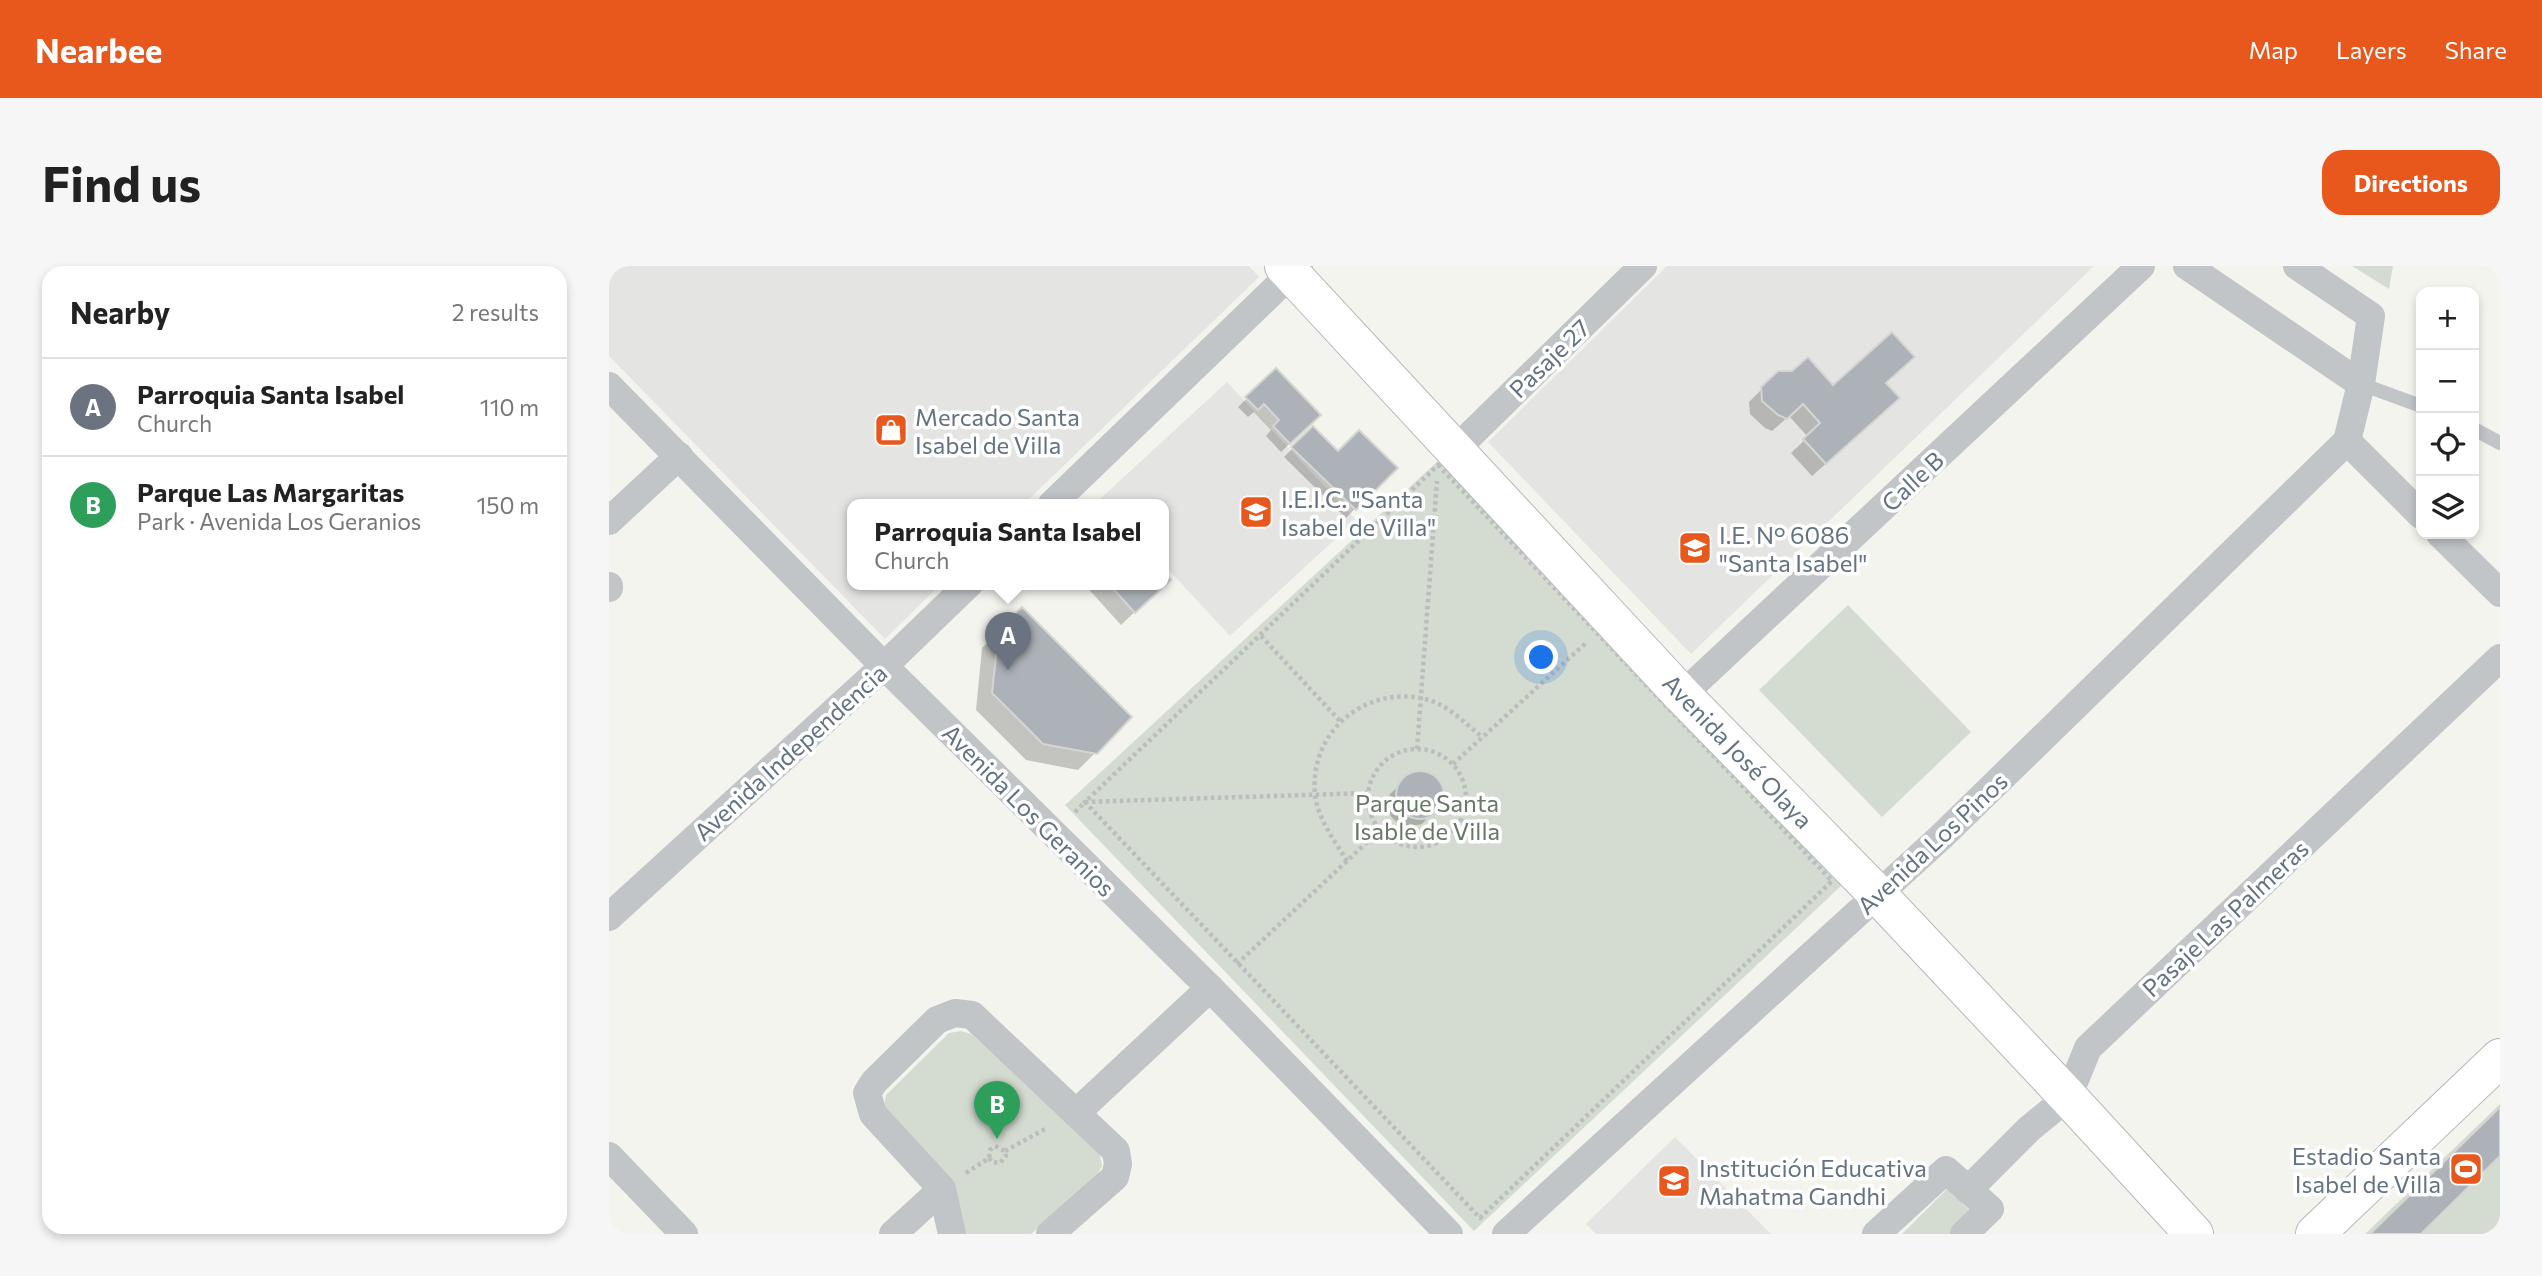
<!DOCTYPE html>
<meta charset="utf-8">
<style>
body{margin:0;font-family:Commissioner,sans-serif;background:#f6f6f6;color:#222}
.controls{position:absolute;right:21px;top:21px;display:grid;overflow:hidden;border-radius:14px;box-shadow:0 4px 10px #0003}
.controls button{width:63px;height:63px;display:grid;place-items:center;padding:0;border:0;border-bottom:2px solid #e0e0e0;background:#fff;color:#222;font:35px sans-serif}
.you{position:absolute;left:933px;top:392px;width:24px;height:24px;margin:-18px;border:5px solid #fff;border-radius:50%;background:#1a73e8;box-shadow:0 0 0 10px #1a73e833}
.badge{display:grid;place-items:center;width:46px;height:46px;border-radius:50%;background:#e8571b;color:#fff;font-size:23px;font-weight:700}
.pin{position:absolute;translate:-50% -58px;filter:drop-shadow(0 2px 4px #0008)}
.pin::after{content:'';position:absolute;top:37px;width:24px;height:21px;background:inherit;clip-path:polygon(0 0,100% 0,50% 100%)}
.popup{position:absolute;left:238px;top:233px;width:322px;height:91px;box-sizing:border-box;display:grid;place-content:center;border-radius:14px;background:#fff;filter:drop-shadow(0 2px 5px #0005);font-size:23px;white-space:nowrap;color:#767676}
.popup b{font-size:26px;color:#222}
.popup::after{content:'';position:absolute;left:50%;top:100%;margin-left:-14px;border:14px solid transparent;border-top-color:#fff}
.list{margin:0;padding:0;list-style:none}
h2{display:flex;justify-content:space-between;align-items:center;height:91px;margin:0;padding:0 28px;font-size:30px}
h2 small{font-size:23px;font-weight:400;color:#767676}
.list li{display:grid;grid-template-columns:46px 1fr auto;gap:21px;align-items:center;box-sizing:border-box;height:98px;padding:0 28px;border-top:2px solid #e0e0e0}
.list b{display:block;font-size:26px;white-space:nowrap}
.list p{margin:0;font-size:23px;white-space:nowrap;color:#767676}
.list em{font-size:23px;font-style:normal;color:#767676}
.icon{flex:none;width:38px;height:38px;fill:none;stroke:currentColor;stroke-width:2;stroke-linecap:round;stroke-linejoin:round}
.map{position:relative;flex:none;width:1891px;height:968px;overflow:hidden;border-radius:21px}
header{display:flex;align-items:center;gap:42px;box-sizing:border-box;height:98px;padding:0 35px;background:#e8571b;color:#fff}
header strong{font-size:33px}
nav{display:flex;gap:38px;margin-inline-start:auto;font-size:24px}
.intro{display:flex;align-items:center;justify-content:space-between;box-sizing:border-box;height:168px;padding:0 42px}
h1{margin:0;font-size:49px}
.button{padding:18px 32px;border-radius:21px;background:#e8571b;color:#fff;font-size:24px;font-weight:700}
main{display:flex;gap:42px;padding:0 42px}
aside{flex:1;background:#fff;border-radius:21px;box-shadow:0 4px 10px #0003}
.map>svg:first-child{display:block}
</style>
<header>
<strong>Nearbee</strong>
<nav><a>Map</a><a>Layers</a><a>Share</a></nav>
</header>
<div class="intro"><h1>Find us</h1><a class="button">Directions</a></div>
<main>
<aside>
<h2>Nearby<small>2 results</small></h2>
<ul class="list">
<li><span class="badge" style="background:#6b7280">A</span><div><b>Parroquia Santa Isabel</b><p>Church</p></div><em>110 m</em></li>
<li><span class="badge" style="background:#2e9e5b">B</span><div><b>Parque Las Margaritas</b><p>Park · Avenida Los Geranios</p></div><em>150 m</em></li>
</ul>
</aside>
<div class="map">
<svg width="1891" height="968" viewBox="0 0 1891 968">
<rect width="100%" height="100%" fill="#f4f4ef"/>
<g fill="#e4e5e3">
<polygon points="0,0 640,0 650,11 415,238 243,238 243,318 332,318 276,373 0,90"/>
<polygon points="1058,0 1485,0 1082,388 879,176"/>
<polygon points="618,116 747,254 621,370 555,299 555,238 498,238 492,232"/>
<polygon points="1066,871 1162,968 987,968 977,958"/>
</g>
<g fill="#d4dbd0">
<polygon points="1743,0 1784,0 1780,23"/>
<polygon points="829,195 1233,619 865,965 456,539"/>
<polygon points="1239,339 1362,466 1273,551 1150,424"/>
<polygon points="352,765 362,768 490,886 493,900 486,912 422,968 356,968 275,839 277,829 340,767"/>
<polygon points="1891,838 1891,968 1756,968"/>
<polygon points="1338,923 1362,946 1341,968 1293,968"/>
</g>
<g fill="#0003">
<polygon points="667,105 710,149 672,186 657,170 662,164 645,146 639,151 629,141"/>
<polygon points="1169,107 1224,122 1275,118 1276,145 1203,210 1182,187 1199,171 1180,150 1163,165 1156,162 1141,148 1140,136"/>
<polygon points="704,162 729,187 786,202 737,252 675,191"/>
<polygon points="555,309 559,314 512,359 475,318 555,318"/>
<polygon points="391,365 486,487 469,504 417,494 367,444 373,382"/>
<polygon points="817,508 823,511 832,523 832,537 813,558 798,561 791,560 781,549 779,542 781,528 802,509"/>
</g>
<g fill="#acb2b8" stroke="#d5d5d2" stroke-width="2">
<polygon points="1283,66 1306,91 1277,117 1291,132 1217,198 1194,173 1211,157 1194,138 1178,153 1169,149 1153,135 1152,121 1169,105 1183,105 1199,91 1224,119"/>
<polygon points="667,102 712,149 681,178 664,160 670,154 655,138 649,144 636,131"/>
<polygon points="704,160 729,185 750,164 789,202 747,244 682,181"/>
<polygon points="555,306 562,314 526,347 500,318 555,318"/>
<polygon points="413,341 523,451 488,488 434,478 383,427 390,363"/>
<circle cx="811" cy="529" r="24"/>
<polygon points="1891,841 1891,890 1812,968 1761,968"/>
</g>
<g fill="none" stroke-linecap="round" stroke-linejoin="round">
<defs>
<g id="secondary">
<polyline points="675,0 1073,429 1269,629 1459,831 1585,968"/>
<polyline points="1706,968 1891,792"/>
</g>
</defs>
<use href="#secondary" stroke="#b3b8bd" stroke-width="40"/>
<g stroke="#bbbdbf" stroke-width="4.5" stroke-dasharray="3.5 3.5" stroke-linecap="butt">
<polygon points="829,199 1223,615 871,952 476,536"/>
<polyline points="652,370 731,455"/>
<circle cx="808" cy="532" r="49"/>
<polyline points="808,483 828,215"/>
<polyline points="844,498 978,376"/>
<polyline points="466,546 476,536 758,527"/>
<path d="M738,595C726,575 708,552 706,528C700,466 756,419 816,433C838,438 856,457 873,471"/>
<polyline points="628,698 770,565"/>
<polyline points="396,885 438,862"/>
<polyline points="357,907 380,892 381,884 386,880 396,885 397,890 391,897 383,896 380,892"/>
</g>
<g stroke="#c1c5c8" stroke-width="14">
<polyline points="1752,118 1812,140"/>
<polyline points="1865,163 1891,177"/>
</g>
<g stroke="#c1c5c8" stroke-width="28">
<polyline points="1578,0 1752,118"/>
<polyline points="1688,0 1762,50 1752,118 1738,175"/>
<polyline points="0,120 275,400 601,722 840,968"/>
<polyline points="1738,175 1812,249"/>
<polyline points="846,184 1034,0"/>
<polyline points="443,238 690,0"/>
<polyline points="0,255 70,190"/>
<polyline points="1831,268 1891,327"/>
<polyline points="0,320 0,322"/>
<polyline points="1073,429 1532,0"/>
<polyline points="0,651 275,400 360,318"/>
<polyline points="467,847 601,722"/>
<polyline points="0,890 75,968"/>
<polyline points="1359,924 1420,863 1459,831 1479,782 1891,392"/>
<polyline points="284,968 333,923"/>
<polyline points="343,968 333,923 264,848 258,827 265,816 328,754 346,747 363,749 507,885 509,898 506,911 441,968"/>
<polyline points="897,968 1333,570 1738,175"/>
<polyline points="1267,968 1337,904 1381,943 1355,968"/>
</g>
<use href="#secondary" stroke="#fff" stroke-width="38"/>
</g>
<defs>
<symbol id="shop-square" viewBox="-11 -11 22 22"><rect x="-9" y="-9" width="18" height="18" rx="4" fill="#e8571b" stroke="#fff"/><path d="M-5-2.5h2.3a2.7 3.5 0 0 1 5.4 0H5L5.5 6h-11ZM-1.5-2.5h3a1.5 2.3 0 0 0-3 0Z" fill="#fff"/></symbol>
<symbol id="school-square" viewBox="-11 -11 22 22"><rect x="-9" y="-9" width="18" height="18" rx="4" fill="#e8571b" stroke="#fff"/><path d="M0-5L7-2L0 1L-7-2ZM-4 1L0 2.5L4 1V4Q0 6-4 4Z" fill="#fff"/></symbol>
<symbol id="stadium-square" viewBox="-11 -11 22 22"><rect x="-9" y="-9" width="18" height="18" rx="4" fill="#e8571b" stroke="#fff"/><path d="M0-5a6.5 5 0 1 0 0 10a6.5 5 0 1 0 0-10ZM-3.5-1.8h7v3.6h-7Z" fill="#fff"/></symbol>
</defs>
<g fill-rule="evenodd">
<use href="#shop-square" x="263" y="145" width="38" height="38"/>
<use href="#school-square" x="628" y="227" width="38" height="38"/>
<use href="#school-square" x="1067" y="263" width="38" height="38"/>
<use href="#stadium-square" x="1838" y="884" width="38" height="38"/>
<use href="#school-square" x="1046" y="896" width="38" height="38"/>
</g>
<g text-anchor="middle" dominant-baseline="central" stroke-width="7" stroke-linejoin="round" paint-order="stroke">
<g font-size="24" fill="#627282" stroke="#fff">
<text transform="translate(940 92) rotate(-44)">Pasaje 27</text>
<text transform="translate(1303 215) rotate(-43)">Calle B</text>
<text transform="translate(1129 485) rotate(46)">Avenida José Olaya</text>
<text transform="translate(181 486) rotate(-42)">Avenida Independencia</text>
<text transform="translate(420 544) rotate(45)">Avenida Los Geranios</text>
<text transform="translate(1323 577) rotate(-43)">Avenida Los Pinos</text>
<text transform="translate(1616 652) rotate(-43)">Pasaje Las Palmeras</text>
</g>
<g font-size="24" fill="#627282" stroke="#fff" text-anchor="start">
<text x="306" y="150">Mercado Santa<tspan x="306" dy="28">Isabel de Villa</tspan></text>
<text x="672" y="232">I.E.I.C. "Santa<tspan x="672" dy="28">Isabel de Villa"</tspan></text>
<text x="1110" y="268">I.E. N° 6086<tspan x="1110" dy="28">"Santa Isabel"</tspan></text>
<text x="1832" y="889" text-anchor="end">Estadio Santa<tspan x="1832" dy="28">Isabel de Villa</tspan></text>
<text x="1090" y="901">Institución Educativa<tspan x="1090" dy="28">Mahatma Gandhi</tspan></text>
</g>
<g font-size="24" fill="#647961" stroke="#fff">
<text x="818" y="536">Parque Santa<tspan x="818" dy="28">Isable de Villa</tspan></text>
</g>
</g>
</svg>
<div class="controls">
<button>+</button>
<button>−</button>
<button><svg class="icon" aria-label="locate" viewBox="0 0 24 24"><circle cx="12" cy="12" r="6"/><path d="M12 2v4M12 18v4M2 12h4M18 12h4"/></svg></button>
<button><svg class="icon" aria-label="layers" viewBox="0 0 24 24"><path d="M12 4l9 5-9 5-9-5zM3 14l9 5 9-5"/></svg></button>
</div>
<div class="you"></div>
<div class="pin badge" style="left:399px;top:404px;background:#6b7280">A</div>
<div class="popup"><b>Parroquia Santa Isabel</b>Church</div>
<div class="pin badge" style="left:388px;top:873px;background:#2e9e5b">B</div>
</div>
</main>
